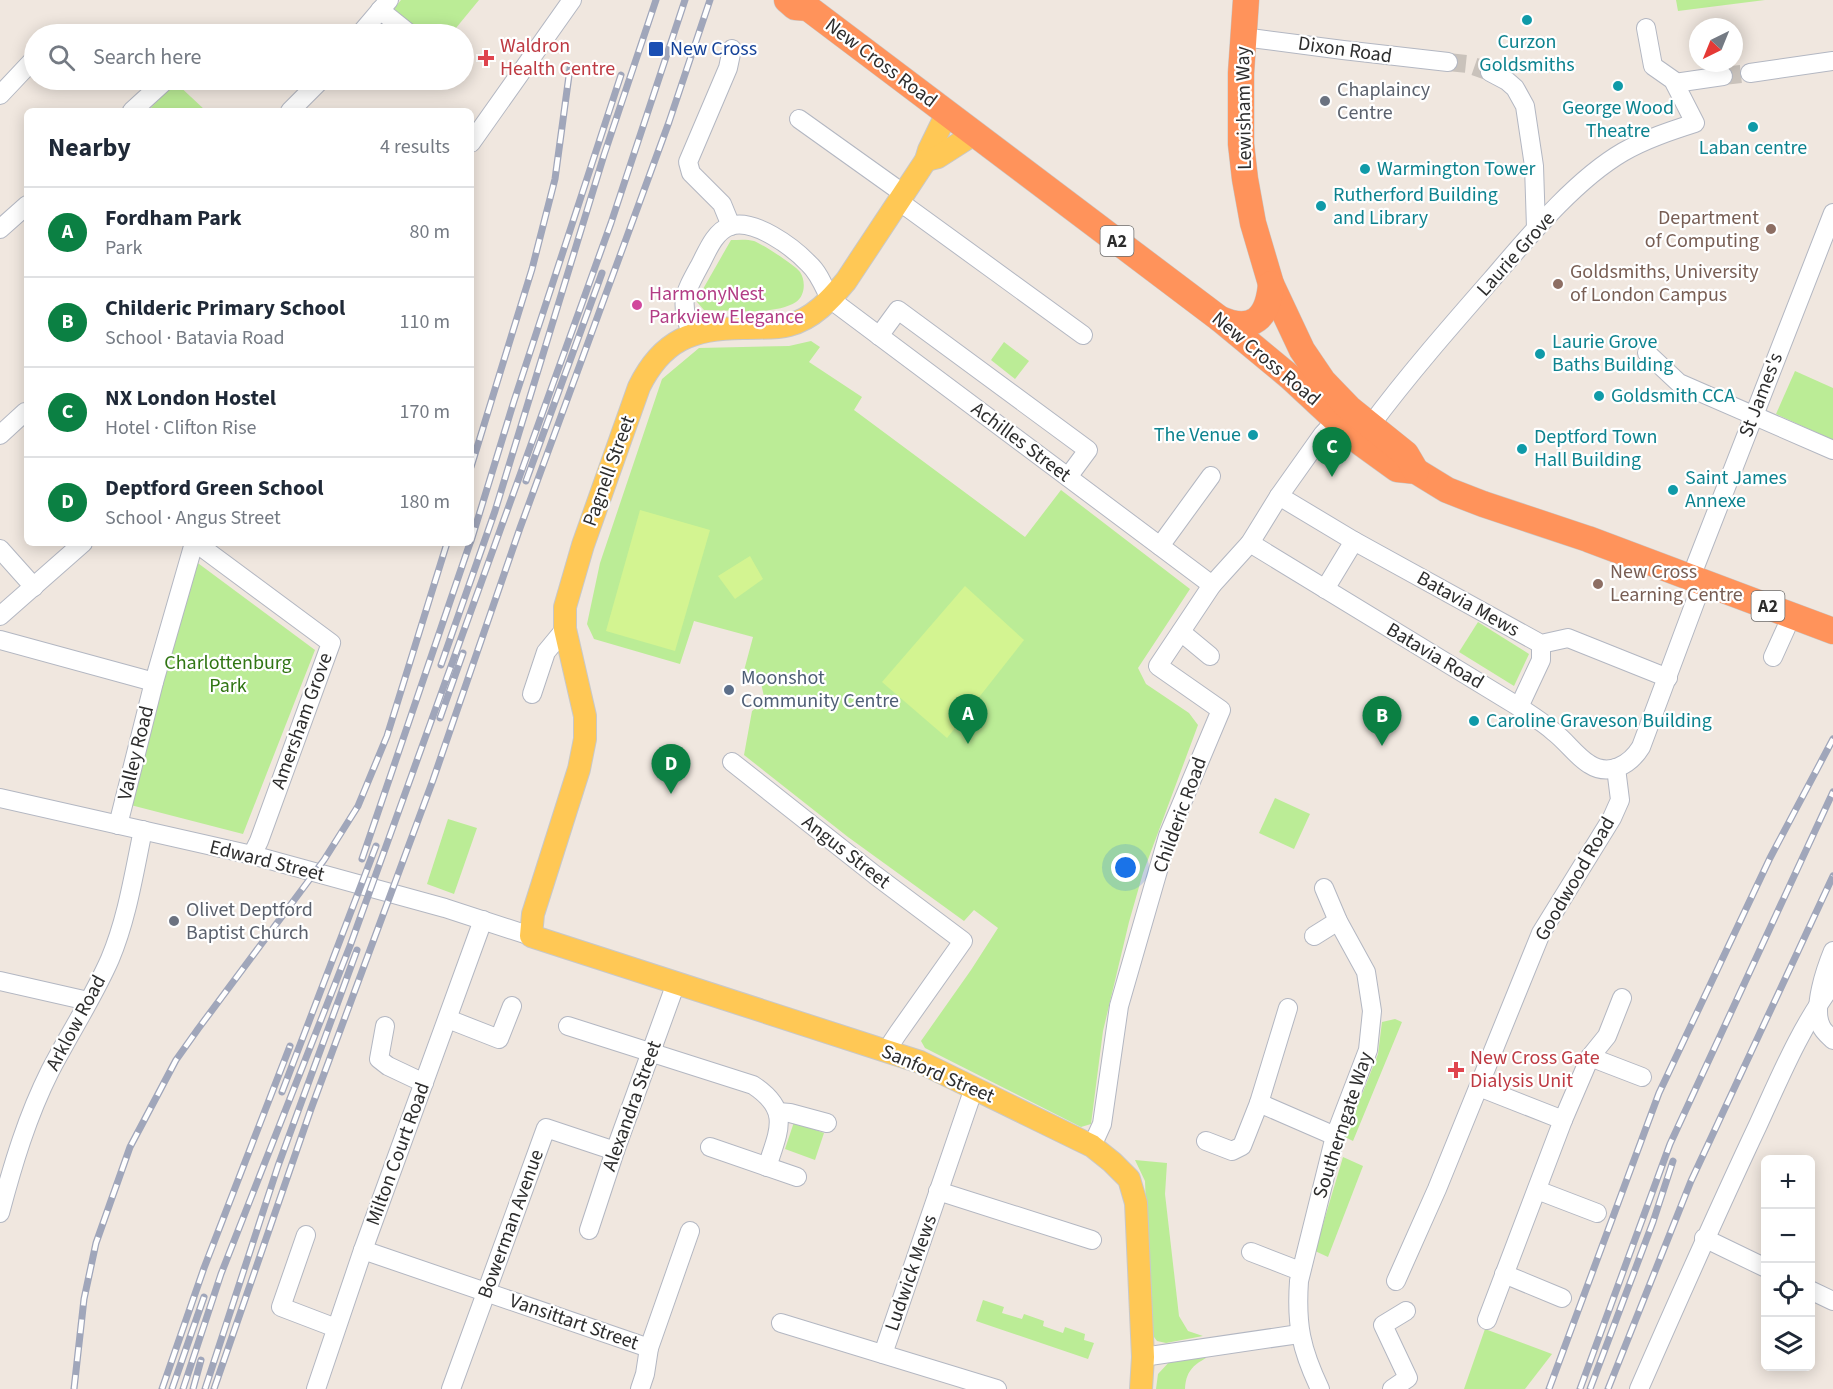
<!DOCTYPE html>
<meta charset="utf-8">
<style>
body{margin:0;font-family:"Source Sans 3",sans-serif;background:#f6f6f7;color:#1f2937}
.controls{position:absolute;right:18px;bottom:18px;display:grid;overflow:hidden;border-radius:9px;box-shadow:0 3px 15px #0003}
.controls button{width:54px;height:54px;display:grid;place-items:center;padding:0;border:0;border-bottom:2px solid #e0e1e3;background:#fff;color:#1f2937;font:30px sans-serif}
.compass{position:absolute;left:1689px;top:18px;width:54px;height:54px;border-radius:50%;background:#fff;box-shadow:0 3px 15px #0003;rotate:223deg}
.you{position:absolute;left:1126px;top:868px;width:21px;height:21px;margin:-15px;border:4px solid #fff;border-radius:50%;background:#1a73e8;box-shadow:0 0 0 9px #1a73e833}
.badge{display:grid;place-items:center;width:39px;height:39px;border-radius:50%;background:#0b8043;color:#fff;font-size:20px;font-weight:700}
.pin{position:absolute;translate:-50% -50px;filter:drop-shadow(0 2px 3px #0008)}
.pin::after{content:'';position:absolute;top:32px;width:21px;height:18px;background:inherit;clip-path:polygon(0 0,100% 0,50% 100%)}
.list{margin:0;padding:0;list-style:none}
h2{display:flex;justify-content:space-between;align-items:center;height:78px;margin:0;padding:0 24px;font-size:26px}
h2 small{font-size:20px;font-weight:400;color:#747a83}
.list li{display:grid;grid-template-columns:39px 1fr auto;gap:18px;align-items:center;box-sizing:border-box;height:90px;padding:0 24px;border-top:2px solid #e0e1e3}
.list b{display:block;font-size:22px;white-space:nowrap}
.list p{margin:0;font-size:20px;white-space:nowrap;color:#747a83}
.list em{font-size:20px;font-style:normal;color:#747a83}
.icon{flex:none;width:33px;height:33px;fill:none;stroke:currentColor;stroke-width:2;stroke-linecap:round;stroke-linejoin:round}
.map{position:relative;flex:none;width:1833px;height:1389px;overflow:hidden}
.search{position:absolute;background:#fff;box-shadow:0 3px 15px #0003;left:24px;top:24px;width:450px;height:66px;display:flex;align-items:center;gap:15px;box-sizing:border-box;padding:0 21px;border-radius:33px;color:#747a83;font-size:22px}
.panel{position:absolute;background:#fff;box-shadow:0 3px 15px #0003;left:24px;top:108px;width:450px;height:438px;border-radius:9px}
.map>svg:first-child{display:block}
</style>
<div class="map">
<svg width="1833" height="1389" viewBox="0 0 1833 1389">
<rect width="100%" height="100%" fill="#f0e7df"/>
<g fill="#bbec96">
<polygon points="401,0 479,0 451,34 421,34 392,11"/>
<polygon points="1676,0 1765,0 1678,11"/>
<polygon points="175,82 206,111 148,111"/>
<path d="M731,240C738,240 747,239 754,241C762,244 795,265 800,272C806,281 805,296 796,302C774,316 730,310 704,310L697,302L699,296Z"/>
<polygon points="811,341 820,347 809,362 862,397 854,410 1025,537 1061,490 1190,589 1138,668 1146,684 1189,713 1198,725 1143,873 1129,922 1103,1031 1091,1124 1081,1127 925,1048 921,1041 971,970 998,928 974,910 964,921 848,837 744,755 752,711 765,701 761,683 742,678 753,637 694,621 680,664 594,639 587,624 600,563 662,379 699,348 789,346"/>
<polygon points="1004,342 1029,361 1015,379 991,360"/>
<polygon points="1795,371 1833,388 1833,440 1776,414"/>
<polygon points="187,555 315,650 243,834 119,802"/>
<polygon points="1478,622 1529,654 1514,686 1459,652"/>
<polygon points="1275,798 1310,814 1294,849 1259,833"/>
<polygon points="448,819 477,828 454,894 427,884"/>
<polygon points="1395,1019 1402,1022 1353,1141 1345,1137 1378,1054 1382,1022"/>
<polygon points="794,1122 824,1133 815,1160 785,1149"/>
<polygon points="1343,1157 1363,1166 1328,1257 1315,1251"/>
<polygon points="1135,1160 1167,1163 1165,1194 1179,1316 1188,1331 1203,1336 1166,1343 1157,1341 1151,1333 1145,1181"/>
<polygon points="983,1300 1004,1307 1002,1313 1022,1319 1024,1314 1044,1321 1043,1326 1063,1333 1065,1327 1085,1334 1084,1340 1094,1343 1088,1359 976,1321"/>
<polygon points="1485,1329 1552,1354 1525,1389 1464,1389"/>
<path d="M1206,1358C1192,1366 1186,1372 1185,1389H1156L1158,1374L1172,1359Z"/>
</g>
<g fill="#d3f491">
<polygon points="640,510 710,530 675,651 606,631"/>
<polygon points="750,556 763,579 735,599 718,576"/>
<polygon points="965,586 1024,640 947,738 882,682"/>
</g>
<g fill="none" stroke-linecap="round" stroke-linejoin="round">
<g stroke="#c9c2bb" stroke-width="18" stroke-dasharray="18 9" stroke-linecap="butt">
<polyline points="1448,62 1467,64 1490,72"/>
<polyline points="1723,76 1750,73"/>
</g>
<defs>
<g id="minor">
<polyline points="380,10 410,34"/>
<polyline points="360,34 389,0"/>
<polyline points="1243,37 1343,50 1448,62"/>
<polyline points="1490,72 1507,81 1515,88 1525,106 1534,166 1536,228"/>
<polyline points="1750,73 1833,61"/>
<polyline points="1675,83 1723,76"/>
<polyline points="0,95 34,59"/>
<polyline points="132,111 166,80"/>
<polyline points="290,111 321,80"/>
<polyline points="799,119 904,194"/>
<polyline points="471,143 572,0"/>
<polyline points="900,202 1083,335"/>
<polyline points="731,226 722,204 691,173 688,162 728,68 732,49"/>
<polyline points="0,229 27,205"/>
<path d="M691,334C680,300 683,296 700,265C707,252 714,232 730,226C754,218 793,247 809,264C819,273 824,287 830,299L1212,585"/>
<polyline points="879,336 898,310 1088,450 1068,477"/>
<polyline points="1647,353 1679,383 1833,450"/>
<path d="M1370,426C1408,375 1450,327 1492,279C1529,236 1575,180 1623,152C1646,139 1670,131 1695,123L1673,80L1653,66L1646,28"/>
<polyline points="0,435 25,412"/>
<polyline points="1279,496 1354,541 1541,644 1568,638 1668,678"/>
<polyline points="196,543 331,643 259,841 252,855"/>
<path d="M1250,543L1519,707C1531,715 1544,723 1554,732C1566,741 1576,756 1589,764C1609,777 1630,765 1641,747L1703,581"/>
<polyline points="1160,546 1211,476"/>
<polyline points="0,549 34,587"/>
<polyline points="1691,577 1833,213"/>
<polyline points="1325,589 1354,541"/>
<polyline points="0,616 83,543"/>
<polyline points="1181,632 1210,656"/>
<polyline points="0,640 154,682"/>
<polyline points="1773,657 1792,615"/>
<polyline points="532,694 546,652 565,629"/>
<polyline points="1519,707 1541,660 1541,644"/>
<polyline points="732,762 875,875 963,941 898,1033 892,1042 891,1052"/>
<polyline points="0,798 252,855 445,908 531,936"/>
<polyline points="118,825 154,682 194,543"/>
<polyline points="1314,936 1338,921"/>
<path d="M1833,951C1826,968 1812,1008 1821,1026C1823,1031 1829,1036 1833,1040"/>
<polyline points="0,981 88,1001"/>
<polyline points="448,1019 499,1039 512,1006"/>
<polyline points="385,1026 379,1059 388,1066 424,1083"/>
<path d="M568,1026L753,1085C791,1110 779,1130 767,1167"/>
<polyline points="1590,1057 1642,1077"/>
<polyline points="1479,1087 1563,1120"/>
<polyline points="1259,1103 1288,1008"/>
<polyline points="778,1112 790,1113 827,1123"/>
<polyline points="1206,1141 1232,1151 1242,1146 1259,1103 1335,1136"/>
<polyline points="1092,1146 1102,1124 1119,1006 1168,836 1221,710 1158,666 1212,585 1250,543 1279,496 1323,434 1336,420"/>
<polyline points="710,1147 797,1177"/>
<polyline points="1537,1190 1597,1213"/>
<polyline points="938,1191 1092,1240"/>
<path d="M0,1213C13,1164 27,1117 50,1071C69,1034 93,998 110,959C127,919 134,873 143,830"/>
<polyline points="589,1230 615,1151 676,983"/>
<polyline points="306,1235 281,1307 336,1328"/>
<polyline points="1704,1238 1766,1268"/>
<polyline points="363,1250 649,1348"/>
<polyline points="1251,1252 1300,1271"/>
<polyline points="1504,1274 1562,1298"/>
<polyline points="1396,1281 1437,1189 1541,933 1612,818 1620,800 1616,768"/>
<polyline points="1810,1290 1833,1301"/>
<polyline points="1487,1320 1563,1120 1590,1057 1607,1036 1622,998"/>
<polyline points="781,1323 997,1389"/>
<polyline points="883,1354 974,1088"/>
<polyline points="1143,1357 1299,1334"/>
<polyline points="316,1389 363,1250 483,920"/>
<polyline points="451,1389 546,1128 615,1151"/>
<polyline points="640,1389 645,1374 649,1348 690,1231"/>
<path d="M1320,1389C1301,1349 1296,1325 1299,1281L1335,1136L1368,1050L1372,1011L1366,972L1338,921L1324,888"/>
<polyline points="1392,1389 1408,1378 1383,1325 1406,1311"/>
<path d="M1639,1389C1678,1300 1717,1212 1758,1125C1780,1077 1801,1026 1833,984"/>
</g>
<g id="major">
<path d="M947,113L929,150L926,160L846,281C831,299 813,319 789,325C774,329 759,327 743,328C693,328 662,340 639,387L583,545L565,607V629L585,716V739L579,769L533,914L531,936L920,1062L1092,1146L1112,1162L1129,1179L1136,1203L1143,1357L1141,1389"/>
<polyline points="926,160 938,157 974,134"/>
</g>
<g id="highway">
<polyline points="787,0 795,7 808,8 1220,319 1290,377 1361,443 1397,469 1416,471 1447,490 1483,504 1588,539 1833,631"/>
<polyline points="1246,0 1241,73 1241,144 1245,179 1253,223 1271,284 1302,350 1323,381 1350,409 1406,454 1416,471"/>
<path d="M1220,319C1253,333 1268,318 1271,284"/>
</g>
</defs>
<use href="#minor" stroke="#b3b7c2" stroke-width="20"/>
<use href="#major" stroke="#c8c8c8" stroke-width="24"/>
<use href="#highway" stroke="#c8c8c8" stroke-width="27"/>
<use href="#minor" stroke="#fff" stroke-width="18"/>
<use href="#major" stroke="#ffc855" stroke-width="22"/>
<use href="#highway" stroke="#ff935b" stroke-width="26"/>
<defs>
<g id="rail">
<polyline points="471,467 532,269 555,179 570,68"/>
<polyline points="526,481 602,273"/>
<polyline points="471,541 514,401 621,75"/>
<polyline points="441,665 495,511 604,155 656,0"/>
<polyline points="440,718 463,653"/>
<polyline points="362,859 470,543"/>
<polyline points="282,1092 376,846"/>
<polyline points="74,1389 84,1299 96,1243 130,1147 176,1060 198,1029 324,860 358,806 387,736 447,543"/>
<polyline points="162,1389 204,1268 290,1046"/>
<polyline points="172,1389 204,1297"/>
<polyline points="183,1389 221,1274 350,946 611,223 685,0"/>
<polyline points="193,1389 201,1360"/>
<polyline points="205,1389 278,1166 357,950"/>
<polyline points="214,1389 311,1109 433,780 520,528 669,122 710,0"/>
<polyline points="1549,1389 1659,1093 1770,858 1833,739"/>
<polyline points="1580,1389 1670,1144 1833,792"/>
<polyline points="1590,1389 1653,1222 1673,1161"/>
<polyline points="1608,1389 1691,1181 1833,876"/>
</g>
</defs>
<use href="#rail" stroke="#a0a6ba" stroke-width="7"/>
<use href="#rail" stroke="#fff" stroke-width="4.5" stroke-dasharray="14" stroke-linecap="butt"/>
</g>
<g fill="#0f9aa8" stroke="#fff" stroke-width="2">
<circle cx="1527" cy="20" r="6"/>
<circle cx="1618" cy="86" r="6"/>
<circle cx="1753" cy="127" r="6"/>
<circle cx="1365" cy="169" r="6"/>
<circle cx="1321" cy="206" r="6"/>
<circle cx="1540" cy="354" r="6"/>
<circle cx="1599" cy="396" r="6"/>
<circle cx="1253" cy="435" r="6"/>
<circle cx="1522" cy="449" r="6"/>
<circle cx="1673" cy="490" r="6"/>
<circle cx="1474" cy="721" r="6"/>
</g>
<rect fill="#1a4fb4" stroke="#fff" stroke-width="2" x="648" y="41" width="16" height="16" rx="3"/>
<g fill="#e0444e" stroke="#fff" stroke-width="2">
<path d="M483 49h6v6h6v6h-6v6h-6v-6h-6v-6h6z"/>
<path d="M1453 1061h6v6h6v6h-6v6h-6v-6h-6v-6h6z"/>
</g>
<g fill="#6b7280" stroke="#fff" stroke-width="2">
<circle cx="1325" cy="101" r="6"/>
<circle cx="174" cy="921" r="6"/>
</g>
<g fill="#8d6e63" stroke="#fff" stroke-width="2">
<circle cx="1771" cy="229" r="6"/>
<circle cx="1558" cy="284" r="6"/>
<circle cx="1598" cy="584" r="6"/>
</g>
<circle fill="#d1479c" stroke="#fff" stroke-width="2" cx="637" cy="305" r="6"/>
<circle fill="#5c6f8a" stroke="#fff" stroke-width="2" cx="729" cy="690" r="6"/>
<g text-anchor="middle" dominant-baseline="central" stroke-width="4.5" stroke-linejoin="round" paint-order="stroke">
<g fill="#fff" stroke="#6c6c6c" stroke-width="1.5">
<rect x="1100.5" y="226" width="33" height="30" rx="4.5"/>
<rect x="1751.5" y="591" width="33" height="30" rx="4.5"/>
</g>
<g font-size="18" font-weight="bold" fill="#2d2d2d">
<text x="1117" y="241">A2</text>
<text x="1768" y="606">A2</text>
</g>
<g font-size="20" fill="#0d838f" stroke="#fff" text-anchor="start">
<text x="1527" y="42" text-anchor="middle">Curzon<tspan x="1527" dy="23">Goldsmiths</tspan></text>
<text x="1618" y="108" text-anchor="middle">George Wood<tspan x="1618" dy="23">Theatre</tspan></text>
<text x="1753" y="148" text-anchor="middle">Laban centre</text>
<text x="1377" y="169">Warmington Tower</text>
<text x="1333" y="195">Rutherford Building<tspan x="1333" dy="23">and Library</tspan></text>
<text x="1552" y="342">Laurie Grove<tspan x="1552" dy="23">Baths Building</tspan></text>
<text x="1611" y="396">Goldsmith CCA</text>
<text x="1241" y="435" text-anchor="end">The Venue</text>
<text x="1534" y="437">Deptford Town<tspan x="1534" dy="23">Hall Building</tspan></text>
<text x="1685" y="478">Saint James<tspan x="1685" dy="23">Annexe</tspan></text>
<text x="1486" y="721">Caroline Graveson Building</text>
</g>
<g font-size="20" fill="#be3a42" stroke="#fff" text-anchor="start">
<text x="500" y="46">Waldron<tspan x="500" dy="23">Health Centre</tspan></text>
<text x="1470" y="1058">New Cross Gate<tspan x="1470" dy="23">Dialysis Unit</tspan></text>
</g>
<g font-size="20" fill="#164399" stroke="#fff" text-anchor="start">
<text x="670" y="49">New Cross</text>
</g>
<g font-size="20" fill="#2d2d2d" stroke="#fff">
<text transform="translate(1345 50) rotate(8)">Dixon Road</text>
<text transform="translate(881 63) rotate(37)">New Cross Road</text>
<text transform="translate(1244 108) rotate(-91)">Lewisham Way</text>
<text transform="translate(1516 254) rotate(-48)">Laurie Grove</text>
<text transform="translate(1266 359) rotate(40)">New Cross Road</text>
<text transform="translate(1761 395) rotate(-69)">St James's</text>
<text transform="translate(1021 442) rotate(37)">Achilles Street</text>
<text transform="translate(609 471) rotate(-70)">Pagnell Street</text>
<text transform="translate(1468 604) rotate(29)">Batavia Mews</text>
<text transform="translate(1435 656) rotate(31)">Batavia Road</text>
<text transform="translate(302 721) rotate(-70)">Amersham Grove</text>
<text transform="translate(136 753) rotate(-76)">Valley Road</text>
<text transform="translate(1180 815) rotate(-70)">Childeric Road</text>
<text transform="translate(846 852) rotate(38)">Angus Street</text>
<text transform="translate(267 861) rotate(14)">Edward Street</text>
<text transform="translate(1575 879) rotate(-60)">Goodwood Road</text>
<text transform="translate(76 1023) rotate(-62)">Arklow Road</text>
<text transform="translate(938 1074) rotate(23)">Sanford Street</text>
<text transform="translate(632 1106) rotate(-70)">Alexandra Street</text>
<text transform="translate(1343 1125) rotate(-72)">Southerngate Way</text>
<text transform="translate(398 1154) rotate(-70)">Milton Court Road</text>
<text transform="translate(511 1224) rotate(-70)">Bowerman Avenue</text>
<text transform="translate(911 1273) rotate(-71)">Ludwick Mews</text>
<text transform="translate(574 1322) rotate(19)">Vansittart Street</text>
</g>
<g font-size="20" fill="#5b616d" stroke="#fff" text-anchor="start">
<text x="1337" y="90">Chaplaincy<tspan x="1337" dy="23">Centre</tspan></text>
<text x="186" y="910">Olivet Deptford<tspan x="186" dy="23">Baptist Church</tspan></text>
</g>
<g font-size="20" fill="#785e54" stroke="#fff" text-anchor="start">
<text x="1759" y="218" text-anchor="end">Department<tspan x="1759" dy="23">of Computing</tspan></text>
<text x="1570" y="272">Goldsmiths, University<tspan x="1570" dy="23">of London Campus</tspan></text>
<text x="1610" y="572">New Cross<tspan x="1610" dy="23">Learning Centre</tspan></text>
</g>
<g font-size="20" fill="#b23c85" stroke="#fff" text-anchor="start">
<text x="649" y="294">HarmonyNest<tspan x="649" dy="23">Parkview Elegance</tspan></text>
</g>
<g font-size="20" fill="#307513" stroke="#fff">
<text x="228" y="663">Charlottenburg<tspan x="228" dy="23">Park</tspan></text>
</g>
<g font-size="20" fill="#4e5e75" stroke="#fff" text-anchor="start">
<text x="741" y="678">Moonshot<tspan x="741" dy="23">Community Centre</tspan></text>
</g>
</g>
</svg>
<div class="controls">
<button>+</button>
<button>−</button>
<button><svg class="icon" aria-label="locate" viewBox="0 0 24 24"><circle cx="12" cy="12" r="6"/><path d="M12 2v4M12 18v4M2 12h4M18 12h4"/></svg></button>
<button><svg class="icon" aria-label="layers" viewBox="0 0 24 24"><path d="M12 4l9 5-9 5-9-5zM3 14l9 5 9-5"/></svg></button>
</div>
<svg class="compass" viewBox="-18 -18 36 36"><path d="M0-13l5 13h-10z" fill="#e53935"/><path d="M0 13l5-13h-10z" fill="#747a83"/></svg>
<div class="you"></div>
<div class="pin badge" style="left:968px;top:744px">A</div>
<div class="pin badge" style="left:1382px;top:746px">B</div>
<div class="pin badge" style="left:1332px;top:477px">C</div>
<div class="pin badge" style="left:671px;top:794px">D</div>
<div class="search"><svg class="icon" aria-label="search" viewBox="0 0 24 24"><circle cx="10" cy="10" r="6"/><path d="M15 15l6 6"/></svg>Search here</div>
<section class="panel">
<h2>Nearby<small>4 results</small></h2>
<ul class="list">
<li><span class="badge">A</span><div><b>Fordham Park</b><p>Park</p></div><em>80 m</em></li>
<li><span class="badge">B</span><div><b>Childeric Primary School</b><p>School · Batavia Road</p></div><em>110 m</em></li>
<li><span class="badge">C</span><div><b>NX London Hostel</b><p>Hotel · Clifton Rise</p></div><em>170 m</em></li>
<li><span class="badge">D</span><div><b>Deptford Green School</b><p>School · Angus Street</p></div><em>180 m</em></li>
</ul>
</section>
</div>
